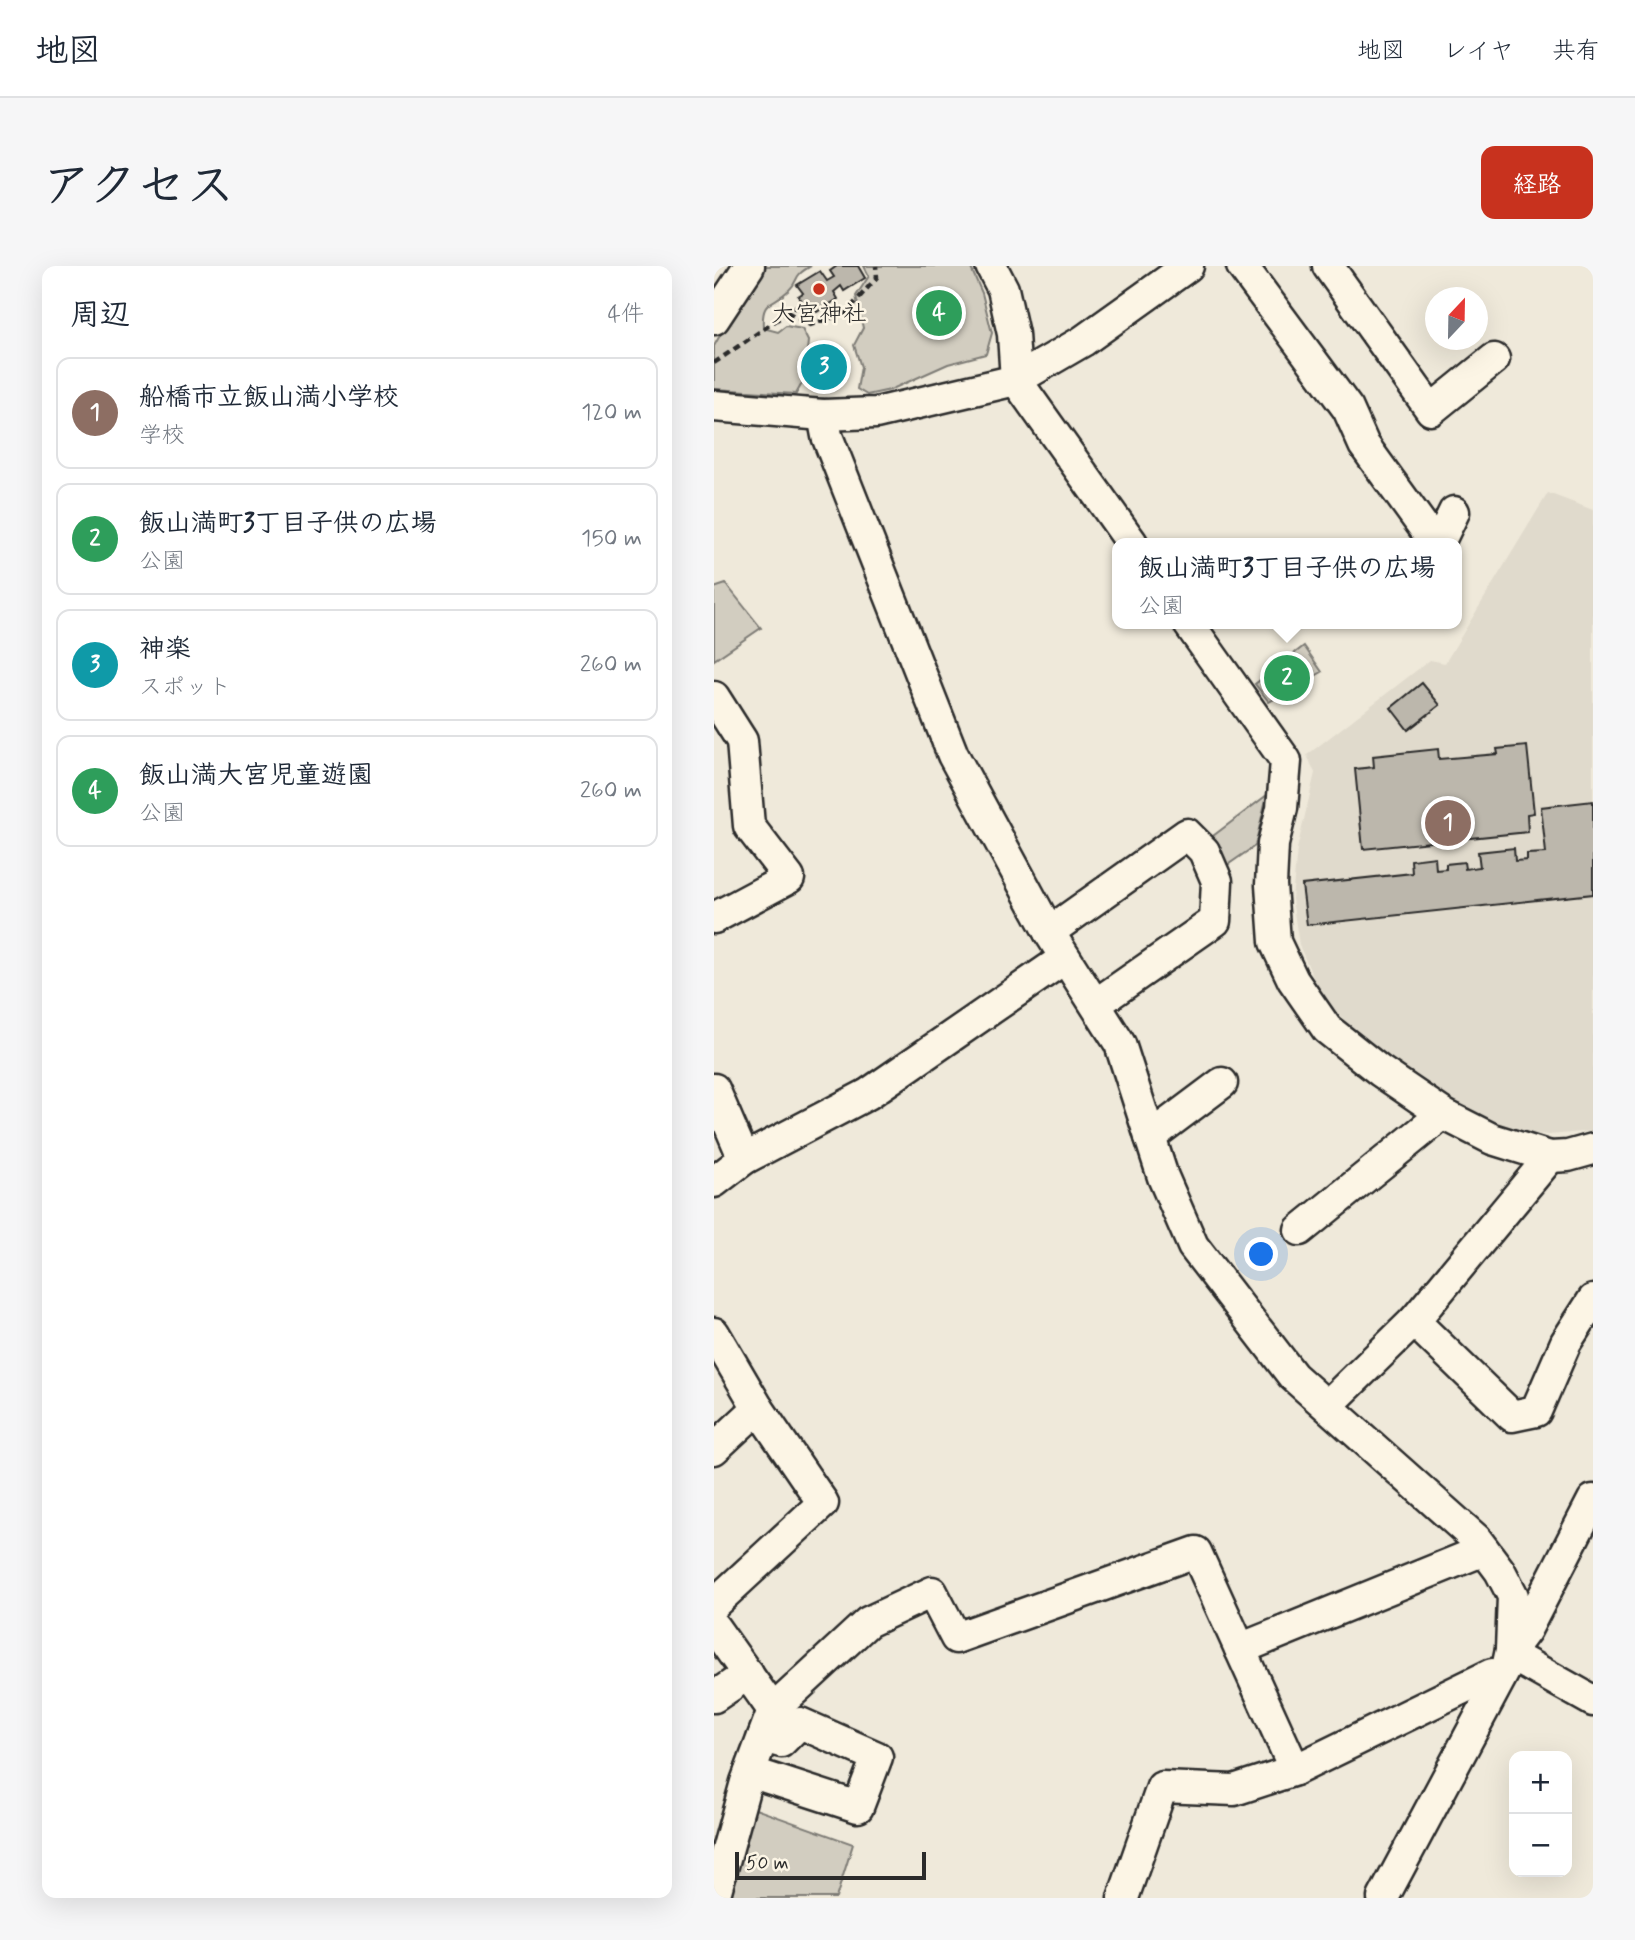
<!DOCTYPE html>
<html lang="ja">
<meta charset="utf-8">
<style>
body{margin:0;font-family:Mynerve,"Klee One",sans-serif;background:#f6f6f7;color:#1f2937}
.controls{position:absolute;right:21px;bottom:21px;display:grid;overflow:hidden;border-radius:14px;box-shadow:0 7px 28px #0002}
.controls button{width:63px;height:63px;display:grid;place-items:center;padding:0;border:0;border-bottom:2px solid #e0e1e3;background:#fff;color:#1f2937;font:35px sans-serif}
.compass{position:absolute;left:711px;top:21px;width:63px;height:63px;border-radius:50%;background:#fff;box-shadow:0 7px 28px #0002;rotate:22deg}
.scale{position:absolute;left:21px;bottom:18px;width:191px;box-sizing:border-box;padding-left:7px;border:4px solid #2b2b2b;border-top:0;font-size:19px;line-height:24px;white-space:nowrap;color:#2b2b2b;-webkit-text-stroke:5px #fcf5e5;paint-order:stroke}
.you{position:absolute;left:548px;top:989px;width:24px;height:24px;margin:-18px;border:5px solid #fff;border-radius:50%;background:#1a73e8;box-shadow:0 0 0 10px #1a73e833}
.badge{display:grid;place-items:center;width:46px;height:46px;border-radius:50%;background:#c8321e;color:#fff;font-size:23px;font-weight:700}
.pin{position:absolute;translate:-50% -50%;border:4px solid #fff;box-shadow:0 2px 7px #0006}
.popup{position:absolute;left:398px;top:272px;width:350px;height:91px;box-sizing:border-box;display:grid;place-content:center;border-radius:14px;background:#fff;filter:drop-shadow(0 2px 5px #0005);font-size:23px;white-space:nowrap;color:#747a83}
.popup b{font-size:26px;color:#1f2937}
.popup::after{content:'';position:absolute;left:50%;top:100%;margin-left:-14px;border:14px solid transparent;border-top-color:#fff}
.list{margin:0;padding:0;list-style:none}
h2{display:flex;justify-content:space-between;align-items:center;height:91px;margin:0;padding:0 28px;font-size:30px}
h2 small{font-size:23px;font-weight:400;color:#747a83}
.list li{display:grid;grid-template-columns:46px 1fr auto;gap:21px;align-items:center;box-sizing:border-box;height:112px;margin:0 14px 14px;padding:0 14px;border:2px solid #e0e1e3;border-radius:14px}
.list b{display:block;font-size:26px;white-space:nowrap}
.list p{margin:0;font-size:23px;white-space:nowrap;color:#747a83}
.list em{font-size:23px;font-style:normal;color:#747a83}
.map{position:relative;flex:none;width:879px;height:1632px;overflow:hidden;border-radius:14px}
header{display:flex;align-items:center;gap:42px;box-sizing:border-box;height:98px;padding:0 35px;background:#fff;border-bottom:2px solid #e0e1e3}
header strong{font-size:33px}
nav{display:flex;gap:38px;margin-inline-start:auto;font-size:24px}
.intro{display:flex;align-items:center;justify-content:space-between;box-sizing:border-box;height:168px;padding:0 42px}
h1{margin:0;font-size:49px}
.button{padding:18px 32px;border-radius:14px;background:#c8321e;color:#fff;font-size:24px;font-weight:700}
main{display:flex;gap:42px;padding:0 42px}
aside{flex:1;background:#fff;border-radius:14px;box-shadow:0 7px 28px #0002}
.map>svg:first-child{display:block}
</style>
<header>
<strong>地図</strong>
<nav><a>地図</a><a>レイヤ</a><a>共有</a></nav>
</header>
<div class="intro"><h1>アクセス</h1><a class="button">経路</a></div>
<main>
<aside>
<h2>周辺<small>4件</small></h2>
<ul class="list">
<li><span class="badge" style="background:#8d6e63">1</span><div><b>船橋市立飯山満小学校</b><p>学校</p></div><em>120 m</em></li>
<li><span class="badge" style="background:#2e9e5b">2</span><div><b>飯山満町3丁目子供の広場</b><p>公園</p></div><em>150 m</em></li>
<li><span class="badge" style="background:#0f9aa8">3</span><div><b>神楽</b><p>スポット</p></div><em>260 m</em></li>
<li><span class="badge" style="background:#2e9e5b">4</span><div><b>飯山満大宮児童遊園</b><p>公園</p></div><em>260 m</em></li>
</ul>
</aside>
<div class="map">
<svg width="879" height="1632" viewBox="0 0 879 1632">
<rect width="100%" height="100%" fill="#efe9da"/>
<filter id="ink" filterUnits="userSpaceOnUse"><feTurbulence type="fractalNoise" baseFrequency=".0143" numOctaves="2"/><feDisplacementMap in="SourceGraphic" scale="14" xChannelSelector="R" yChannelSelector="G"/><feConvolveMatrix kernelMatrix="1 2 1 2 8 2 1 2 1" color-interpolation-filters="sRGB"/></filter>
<g filter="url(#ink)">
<polygon fill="#e0dacc" points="834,227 879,244 879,865 835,869 800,866 713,821 633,757 616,739 603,720 585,679 578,633 583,583 601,507 593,489 716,394 731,397"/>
<g fill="#d2cdc0" stroke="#7e7c76" stroke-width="2">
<path d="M45,0H97C77,11 86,14 75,24C59,40 47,32 49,62L64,66L72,60L88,63L94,75L90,114L82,128L0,123V80Z"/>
<polygon points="150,0 256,0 268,27 278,67 272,88 234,98 176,124 153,129 143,123 147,101 140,79 149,62 142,30 155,10"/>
<polygon points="12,318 47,362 0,394 0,322"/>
<polygon points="590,380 608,406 555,436 541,418"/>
<polygon points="553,529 541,580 512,600 495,573"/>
<polygon points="33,1540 139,1578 122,1632 7,1632"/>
</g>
<g fill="#bcb7ac" stroke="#2b2b2b" stroke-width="2">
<polygon points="123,0 144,0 151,12 130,25 127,20 120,26 124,33 103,46 99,41 93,45 84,30 89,27 83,19 106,5 113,15 120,11 116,5"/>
<polygon points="100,89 123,93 119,113 96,110"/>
<polygon points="708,417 726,439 694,464 677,442"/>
<polygon points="813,480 820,547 813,548 814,566 649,583 641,503 660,501 659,490 724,483 725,493 784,488 783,483"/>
<polygon points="879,535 879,628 593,659 588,619 698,607 697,594 721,591 722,604 732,603 732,598 750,596 751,603 766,601 764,586 800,582 801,595 813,594 813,588 832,587 827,541"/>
</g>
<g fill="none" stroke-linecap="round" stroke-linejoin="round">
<defs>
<g id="minor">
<polyline points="277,0 289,23 299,68 302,114 418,277"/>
<polyline points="528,0 634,143 650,179 721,277"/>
<polyline points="614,0 717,144 780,93"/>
<polyline points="0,53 35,0"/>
<polyline points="0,140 109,149 162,147 302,114 369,75 474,0"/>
<polyline points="109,149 113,170 239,489 335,666 406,778 449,911 479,980 579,1110 762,1273 786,1305 799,1330 797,1384 794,1398 669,1632"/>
<polyline points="725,277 740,246"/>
<polyline points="475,358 572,495 568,542 559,578 557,619 561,676 579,714 613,763 666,805 729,848 778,873 836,891 854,890 879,883"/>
<polyline points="0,431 28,475 35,560 75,612 0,652"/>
<polyline points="335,666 473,568 490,585 503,615 501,655 382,738"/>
<polyline points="0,823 30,893"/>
<polyline points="436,871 508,817"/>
<polyline points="0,916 30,893 154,828 351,692"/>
<polyline points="586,964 729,848"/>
<polyline points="700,1055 798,1150 822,1145 852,1076 879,1034"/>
<polyline points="0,1067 44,1142 109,1237 0,1338"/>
<polyline points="614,1139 700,1055 836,891"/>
<polyline points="0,1183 44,1142"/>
<polyline points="0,1361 59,1444"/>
<polyline points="526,1383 770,1284"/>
<polyline points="797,1384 812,1364 879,1234"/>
<polyline points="797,1389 879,1435"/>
<polyline points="0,1431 34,1408"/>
<polyline points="36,1506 144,1541 163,1491 86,1457 67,1476 49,1471"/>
<polyline points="0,1632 32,1516 59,1444 154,1356 218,1326 242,1372 482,1286 581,1504"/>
<polyline points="409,1632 448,1521 520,1524 581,1504 778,1408 786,1412"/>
</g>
</defs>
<use href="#minor" stroke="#2b2b2b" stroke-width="35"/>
<g stroke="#2b2b2b" stroke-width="4.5" stroke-dasharray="7 5" stroke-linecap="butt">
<polyline points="73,46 96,59 132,47 163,11 162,0"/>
<polyline points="0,97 83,40"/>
</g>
<use href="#minor" stroke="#fcf5e5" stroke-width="30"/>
</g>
</g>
<circle fill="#c8321e" stroke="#fcf5e5" stroke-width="2.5" cx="105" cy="23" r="7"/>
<g text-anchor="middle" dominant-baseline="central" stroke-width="5" stroke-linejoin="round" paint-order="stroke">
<g font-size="24" fill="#2b2b2b" stroke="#fcf5e5">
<text x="105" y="48">大宮神社</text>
</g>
</g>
</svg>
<div class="controls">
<button>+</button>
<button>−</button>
</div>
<svg class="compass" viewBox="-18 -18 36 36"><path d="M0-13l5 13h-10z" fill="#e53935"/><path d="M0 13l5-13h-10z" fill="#747a83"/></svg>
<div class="scale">50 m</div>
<div class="you"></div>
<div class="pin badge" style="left:734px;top:557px;background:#8d6e63">1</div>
<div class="pin badge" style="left:573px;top:412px;background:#2e9e5b">2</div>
<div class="popup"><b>飯山満町3丁目子供の広場</b>公園</div>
<div class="pin badge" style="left:110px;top:101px;background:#0f9aa8">3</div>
<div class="pin badge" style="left:225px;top:47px;background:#2e9e5b">4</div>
</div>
</main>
